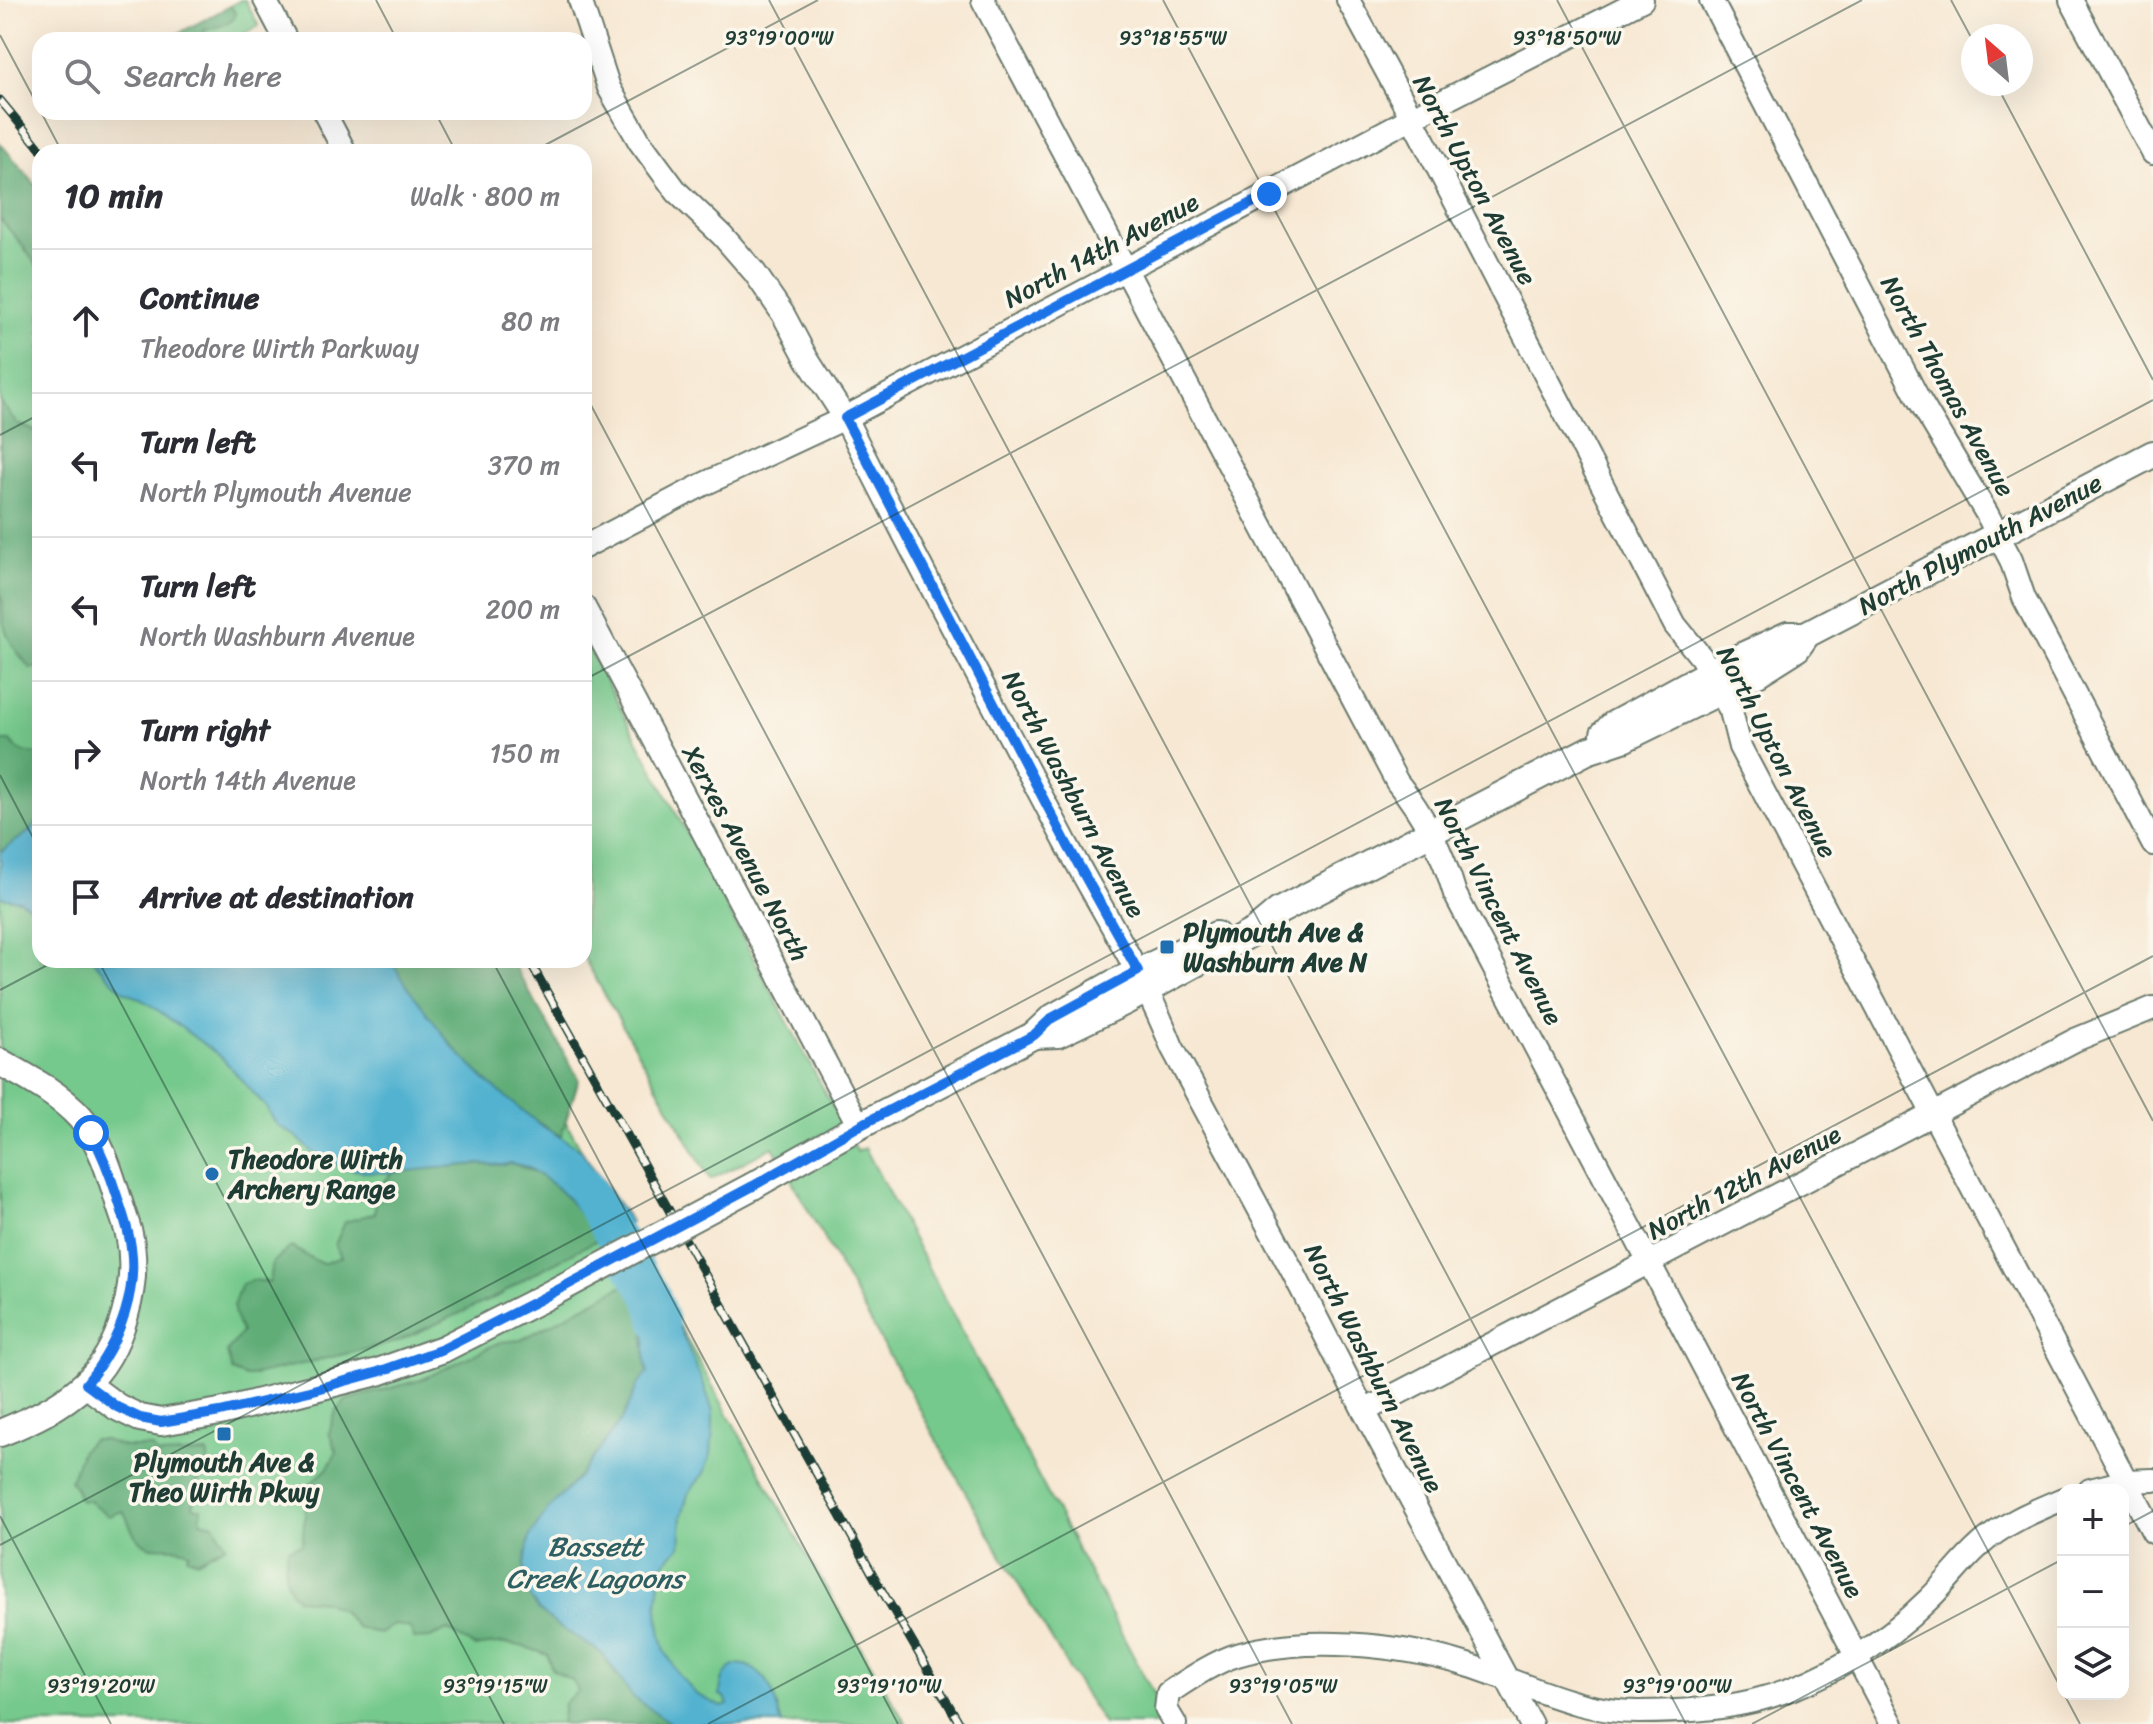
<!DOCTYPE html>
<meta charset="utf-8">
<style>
body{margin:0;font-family:Sriracha,sans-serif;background:#f2f2f3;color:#2b2b33}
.controls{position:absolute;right:24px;bottom:24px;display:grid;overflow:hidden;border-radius:16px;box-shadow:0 8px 32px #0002}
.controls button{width:72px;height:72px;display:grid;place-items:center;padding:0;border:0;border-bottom:2px solid #e1e1e2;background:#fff;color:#2b2b33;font:40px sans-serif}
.compass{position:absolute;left:1961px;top:24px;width:72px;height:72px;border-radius:50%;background:#fff;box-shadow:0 8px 32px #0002;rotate:332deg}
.stop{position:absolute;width:24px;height:24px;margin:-18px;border:6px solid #1a73e8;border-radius:50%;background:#fff}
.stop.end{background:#1a73e8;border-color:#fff;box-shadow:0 2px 8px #0008}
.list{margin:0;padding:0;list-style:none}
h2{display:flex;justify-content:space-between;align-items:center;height:104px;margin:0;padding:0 32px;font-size:34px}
h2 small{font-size:26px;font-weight:400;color:#7c7c81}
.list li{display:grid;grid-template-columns:52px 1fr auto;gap:24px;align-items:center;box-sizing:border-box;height:144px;padding:0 32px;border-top:2px solid #e1e1e2}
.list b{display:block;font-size:30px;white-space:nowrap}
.list p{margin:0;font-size:26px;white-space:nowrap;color:#7c7c81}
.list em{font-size:26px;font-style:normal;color:#7c7c81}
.icon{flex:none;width:44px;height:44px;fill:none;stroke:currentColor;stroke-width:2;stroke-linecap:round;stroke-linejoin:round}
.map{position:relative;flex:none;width:2153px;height:1724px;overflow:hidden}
.search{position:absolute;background:#fff;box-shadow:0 8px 32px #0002;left:32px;top:32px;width:560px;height:88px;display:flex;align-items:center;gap:20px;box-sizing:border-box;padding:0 28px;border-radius:24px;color:#7c7c81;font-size:30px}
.panel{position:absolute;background:#fff;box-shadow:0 8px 32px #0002;left:32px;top:144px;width:560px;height:824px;border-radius:24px}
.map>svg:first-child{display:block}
</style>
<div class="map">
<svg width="2153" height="1724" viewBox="0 0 2153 1724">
<rect width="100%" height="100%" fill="#fbf7ec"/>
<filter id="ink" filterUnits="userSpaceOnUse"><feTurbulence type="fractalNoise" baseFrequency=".0125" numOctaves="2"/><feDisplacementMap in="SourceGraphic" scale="16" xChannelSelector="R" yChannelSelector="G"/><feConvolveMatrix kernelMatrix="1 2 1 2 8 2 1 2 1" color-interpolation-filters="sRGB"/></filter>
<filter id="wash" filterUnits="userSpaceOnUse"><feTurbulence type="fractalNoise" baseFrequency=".006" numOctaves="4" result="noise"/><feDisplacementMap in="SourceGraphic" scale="32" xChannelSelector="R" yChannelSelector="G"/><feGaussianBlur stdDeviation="1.8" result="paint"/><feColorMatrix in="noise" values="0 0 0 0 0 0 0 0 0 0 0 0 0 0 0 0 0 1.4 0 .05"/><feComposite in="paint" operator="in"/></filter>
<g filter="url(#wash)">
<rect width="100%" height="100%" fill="#f7e8d3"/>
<g fill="#76c98c" stroke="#4a8360" stroke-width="2">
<polygon points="241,0 245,0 259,26 233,40 205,40 204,30 222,25 236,14 230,6"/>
<polygon points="0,179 40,231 40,960 476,960 802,1547 906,1724 0,1724"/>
<polygon points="584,640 857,1152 865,1148 1156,1699 1165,1724 1104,1724 1081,1689 995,1545 773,1147 710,1180 584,958"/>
</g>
<g fill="#60ad78" stroke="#407556" stroke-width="2">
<path d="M230,6L236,14C231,25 216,27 204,30L205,40H166Z"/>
<polygon points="0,143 40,190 40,270 20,242 0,219"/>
<path d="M0,401L17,424L40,433V668H30C18,653 4,637 3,617C2,607 4,601 0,591Z"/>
<path d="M0,741H10C19,753 26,753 40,754V819L29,832L0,852Z"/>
<path d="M390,960H511L579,1079L561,1136C492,1100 430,1026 390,960Z"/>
<path d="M510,1163C551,1173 576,1205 599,1239L527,1277L500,1295L396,1342L246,1377L232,1371L227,1352L242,1332C231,1310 231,1305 242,1284L253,1280L270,1282L273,1262L291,1247L322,1264L341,1257L335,1245L345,1222L375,1213V1192L393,1172L476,1164L504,1165Z"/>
<path d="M629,1282L637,1292L640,1313L646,1323L644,1342L649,1373L637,1386L623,1418L578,1478L548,1510L531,1536L524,1566L555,1624L603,1654L616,1675L663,1718L672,1724H561L564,1703L578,1691L572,1680L551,1669L548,1655C515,1643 509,1641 475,1647L448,1630L430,1638L414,1639L410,1628L393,1624L380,1634L356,1627L342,1611L324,1601L297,1599C282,1582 284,1571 288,1549L302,1544L308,1486L327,1469L337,1452L329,1433L336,1411L347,1400L421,1380L500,1342L521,1340Z"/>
<path d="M92,1440H104L125,1447H151L159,1455L208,1453V1473L194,1485L193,1507L202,1509L200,1521L214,1524L226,1545L197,1561L187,1557L189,1552C174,1541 149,1557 135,1535C130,1528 128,1519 123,1511L109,1516L88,1500L80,1501L76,1489L70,1481L82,1450Z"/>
</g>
<g fill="#52b2d0" stroke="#387882" stroke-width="2">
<polygon points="40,819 40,913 19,900 0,897 0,852 29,832"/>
<polygon points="92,960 390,960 415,997 452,1046 485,1080 539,1124 581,1150 631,1222 599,1239 569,1200 556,1187 528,1167 510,1163 504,1165 476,1164 388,1173 367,1172 343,1168 311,1151 297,1137 277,1125 266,1107 221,1057 148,1003 123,991"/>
<path d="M652,1270L666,1296L704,1385L713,1412V1428L711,1454L704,1473L688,1494L682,1515L680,1547L662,1565L657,1607L661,1635L665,1651L679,1675L696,1694L722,1707L728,1705L725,1697L720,1695C721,1668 739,1653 762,1676C774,1688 777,1709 782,1724H672L632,1696L603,1654L555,1624L539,1610L528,1595L524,1566L530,1536L548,1509L578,1478L623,1418L637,1386L648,1373C642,1357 647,1341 645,1325C644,1316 643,1322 640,1313C635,1298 641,1297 629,1282Z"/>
</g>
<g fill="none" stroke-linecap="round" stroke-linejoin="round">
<polyline stroke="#52b2d0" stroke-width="38" points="585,1188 651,1295 660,1322"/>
</g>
</g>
<g filter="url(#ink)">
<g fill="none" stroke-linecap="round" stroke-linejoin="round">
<defs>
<g id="minor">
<polyline points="265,0 286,40"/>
<path d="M580,0L609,88L640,142L677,192L722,235L755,273L783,314L807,359L845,418C916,561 992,702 1066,843C1102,911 1144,975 1172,1047L1293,1272L1364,1411L1531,1724"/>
<path d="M983,0L1397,782C1424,815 1443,853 1455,894L1892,1724"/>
<polyline points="1348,0 1412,118 1675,625 1701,657 1731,711 1740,747 2153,1532"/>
<polyline points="1711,0 1918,398 1987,514 2011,560 2024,598 2153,844"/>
<polyline points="2071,0 2153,153"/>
<polyline points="324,112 345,152"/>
<polyline points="584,547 702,485 845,418 1428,109 1642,0"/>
<polyline points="584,607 859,1126"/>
<polyline points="1364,1411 2075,1040 2153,1008"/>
<polyline points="2090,1490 2126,1481 2153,1480"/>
<path d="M1175,1724L1166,1709L1168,1693C1188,1680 1214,1662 1237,1655C1303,1635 1399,1644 1464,1664C1523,1682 1575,1712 1638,1712C1677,1712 1715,1710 1753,1701C1818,1685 1882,1646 1929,1599C1947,1582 1961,1562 1979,1546C2002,1524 2034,1511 2063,1499"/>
</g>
<g id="tertiary">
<polyline points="1604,734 1613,725 1729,662 1788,635 1804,635"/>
<polyline points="1034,1035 1058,1034 1124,1002 1255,931 1279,911 1587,751 1623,739 1759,672 1797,648 1807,634 2153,454"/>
<path d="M0,1062C28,1078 58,1093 80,1117C100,1140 109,1170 118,1199C121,1210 126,1222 129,1234C140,1282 122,1352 84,1385C60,1407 30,1421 0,1433"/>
<polyline points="753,1186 859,1126 1034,1035 1052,1018 1114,983 1216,935"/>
<polyline points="86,1384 117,1407 140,1418 161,1422 220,1412 378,1372 443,1349 539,1300"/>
</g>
</defs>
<use href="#minor" stroke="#6b796c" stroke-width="26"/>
<use href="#tertiary" stroke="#6b796c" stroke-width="30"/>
<use href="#minor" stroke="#fff" stroke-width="22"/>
<use href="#tertiary" stroke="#fff" stroke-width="26"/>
<defs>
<g id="rail">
<polyline points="0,100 43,152"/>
<polyline points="529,960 881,1589 960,1724"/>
</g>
</defs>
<use href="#rail" stroke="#1f3d34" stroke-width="9"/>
<use href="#rail" stroke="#fbf7ec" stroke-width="6" stroke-dasharray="18" stroke-linecap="butt"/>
<defs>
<polyline id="tertiary-bridge" points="539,1300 753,1186"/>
</defs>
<use href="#tertiary-bridge" stroke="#6b796c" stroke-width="30" stroke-linecap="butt"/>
<use href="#tertiary-bridge" stroke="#fff" stroke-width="26"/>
</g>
</g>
<g fill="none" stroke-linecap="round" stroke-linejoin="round" filter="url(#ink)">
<path stroke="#1a73e8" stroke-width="10" d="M91,1133C102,1153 110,1174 117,1196C121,1208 125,1220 128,1232C142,1286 120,1342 86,1384L117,1407L140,1418L161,1422L220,1412L309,1391L378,1372L443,1349L539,1300L753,1186L859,1126L1034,1035L1052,1018L1138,971L1068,846L845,418L1269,194"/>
</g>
<path fill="none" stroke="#1f3d34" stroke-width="2" stroke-opacity="0.45" d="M376,0L397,40M769,0L1686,1724M1163,0L2063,1692M1557,0L2153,1121M1951,0L1973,41M0,35L40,110M1996,84L2153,380M41,112L62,152M435,112L456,152M532,152L818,0M584,392L1292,1724M0,435L40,414M584,680L1862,0M0,775L40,851M98,960L504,1724M492,960L898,1724M0,990L57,960M0,1516L111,1724M2123,1527L2153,1511M0,1545L2153,400M2064,1694L2080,1724M708,1724L2153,956M1752,1724L2063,1559"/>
<g fill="#1f6fb2" stroke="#fbf7ec" stroke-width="3">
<rect x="1159" y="939" width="16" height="16" rx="4"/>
<circle cx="212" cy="1174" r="8"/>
<rect x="216" y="1426" width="16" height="16" rx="4"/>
</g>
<g text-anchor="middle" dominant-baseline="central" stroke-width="7" stroke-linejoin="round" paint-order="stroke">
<g font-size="26" fill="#1f3d34" stroke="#fbf7ec">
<text transform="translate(1475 180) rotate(62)">North Upton Avenue</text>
<text transform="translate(1101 250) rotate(-28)">North 14th Avenue</text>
<text transform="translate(1948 386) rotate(61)">North Thomas Avenue</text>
<text transform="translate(1980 544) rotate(-28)">North Plymouth Avenue</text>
<text transform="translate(1777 752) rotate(63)">North Upton Avenue</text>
<text transform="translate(1074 794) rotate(62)">North Washburn Avenue</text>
<text transform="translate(746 853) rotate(62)">Xerxes Avenue North</text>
<text transform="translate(1499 911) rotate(63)">North Vincent Avenue</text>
<text transform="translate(1744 1182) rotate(-28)">North 12th Avenue</text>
<text transform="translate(1374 1368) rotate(63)">North Washburn Avenue</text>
<text transform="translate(1798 1485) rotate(62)">North Vincent Avenue</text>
</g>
<g font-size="26" font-weight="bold" fill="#1f3d34" stroke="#fbf7ec" text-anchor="start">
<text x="1183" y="932">Plymouth Ave &amp;<tspan x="1183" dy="30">Washburn Ave N</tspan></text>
<text x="228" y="1159">Theodore Wirth<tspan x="228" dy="30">Archery Range</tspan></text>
<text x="224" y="1462" text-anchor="middle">Plymouth Ave &amp;<tspan x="224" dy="30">Theo Wirth Pkwy</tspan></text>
</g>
<g font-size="28" font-style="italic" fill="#2e6063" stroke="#fbf7ec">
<text x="595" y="1546">Bassett<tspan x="595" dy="32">Creek Lagoons</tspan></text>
</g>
</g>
<g font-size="20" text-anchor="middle" fill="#1f3d34" stroke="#fbf7ec" stroke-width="7" stroke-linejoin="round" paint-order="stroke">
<text x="779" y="45">93°19'00"W</text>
<text x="1173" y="45">93°18'55"W</text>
<text x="1567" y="45">93°18'50"W</text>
<text x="101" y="1693">93°19'20"W</text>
<text x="495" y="1693">93°19'15"W</text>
<text x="889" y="1693">93°19'10"W</text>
<text x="1283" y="1693">93°19'05"W</text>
<text x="1677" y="1693">93°19'00"W</text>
</g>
</svg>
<div class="controls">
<button>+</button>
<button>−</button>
<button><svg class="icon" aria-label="layers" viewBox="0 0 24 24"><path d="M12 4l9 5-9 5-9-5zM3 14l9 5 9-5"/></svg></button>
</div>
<svg class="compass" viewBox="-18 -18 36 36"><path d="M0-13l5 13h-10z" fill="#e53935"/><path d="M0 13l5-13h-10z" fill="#7c7c81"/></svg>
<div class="stop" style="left:91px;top:1133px"></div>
<div class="stop end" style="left:1269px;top:194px"></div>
<div class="search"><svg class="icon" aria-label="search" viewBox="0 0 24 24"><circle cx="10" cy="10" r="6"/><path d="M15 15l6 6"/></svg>Search here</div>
<section class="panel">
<h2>10 min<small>Walk · 800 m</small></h2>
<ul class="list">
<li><svg class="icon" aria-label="ahead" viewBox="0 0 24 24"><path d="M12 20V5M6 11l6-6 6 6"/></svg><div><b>Continue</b><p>Theodore Wirth Parkway</p></div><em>80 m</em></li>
<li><svg class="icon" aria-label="left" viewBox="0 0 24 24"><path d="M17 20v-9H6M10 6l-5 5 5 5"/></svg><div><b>Turn left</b><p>North Plymouth Avenue</p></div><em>370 m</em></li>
<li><svg class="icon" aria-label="left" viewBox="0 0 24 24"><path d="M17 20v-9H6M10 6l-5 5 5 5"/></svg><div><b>Turn left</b><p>North Washburn Avenue</p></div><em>200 m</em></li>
<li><svg class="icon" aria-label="right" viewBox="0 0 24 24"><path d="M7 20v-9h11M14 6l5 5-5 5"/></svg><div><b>Turn right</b><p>North 14th Avenue</p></div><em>150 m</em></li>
<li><svg class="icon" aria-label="arrive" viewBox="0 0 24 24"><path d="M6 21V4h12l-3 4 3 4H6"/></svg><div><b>Arrive at destination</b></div></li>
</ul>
</section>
</div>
